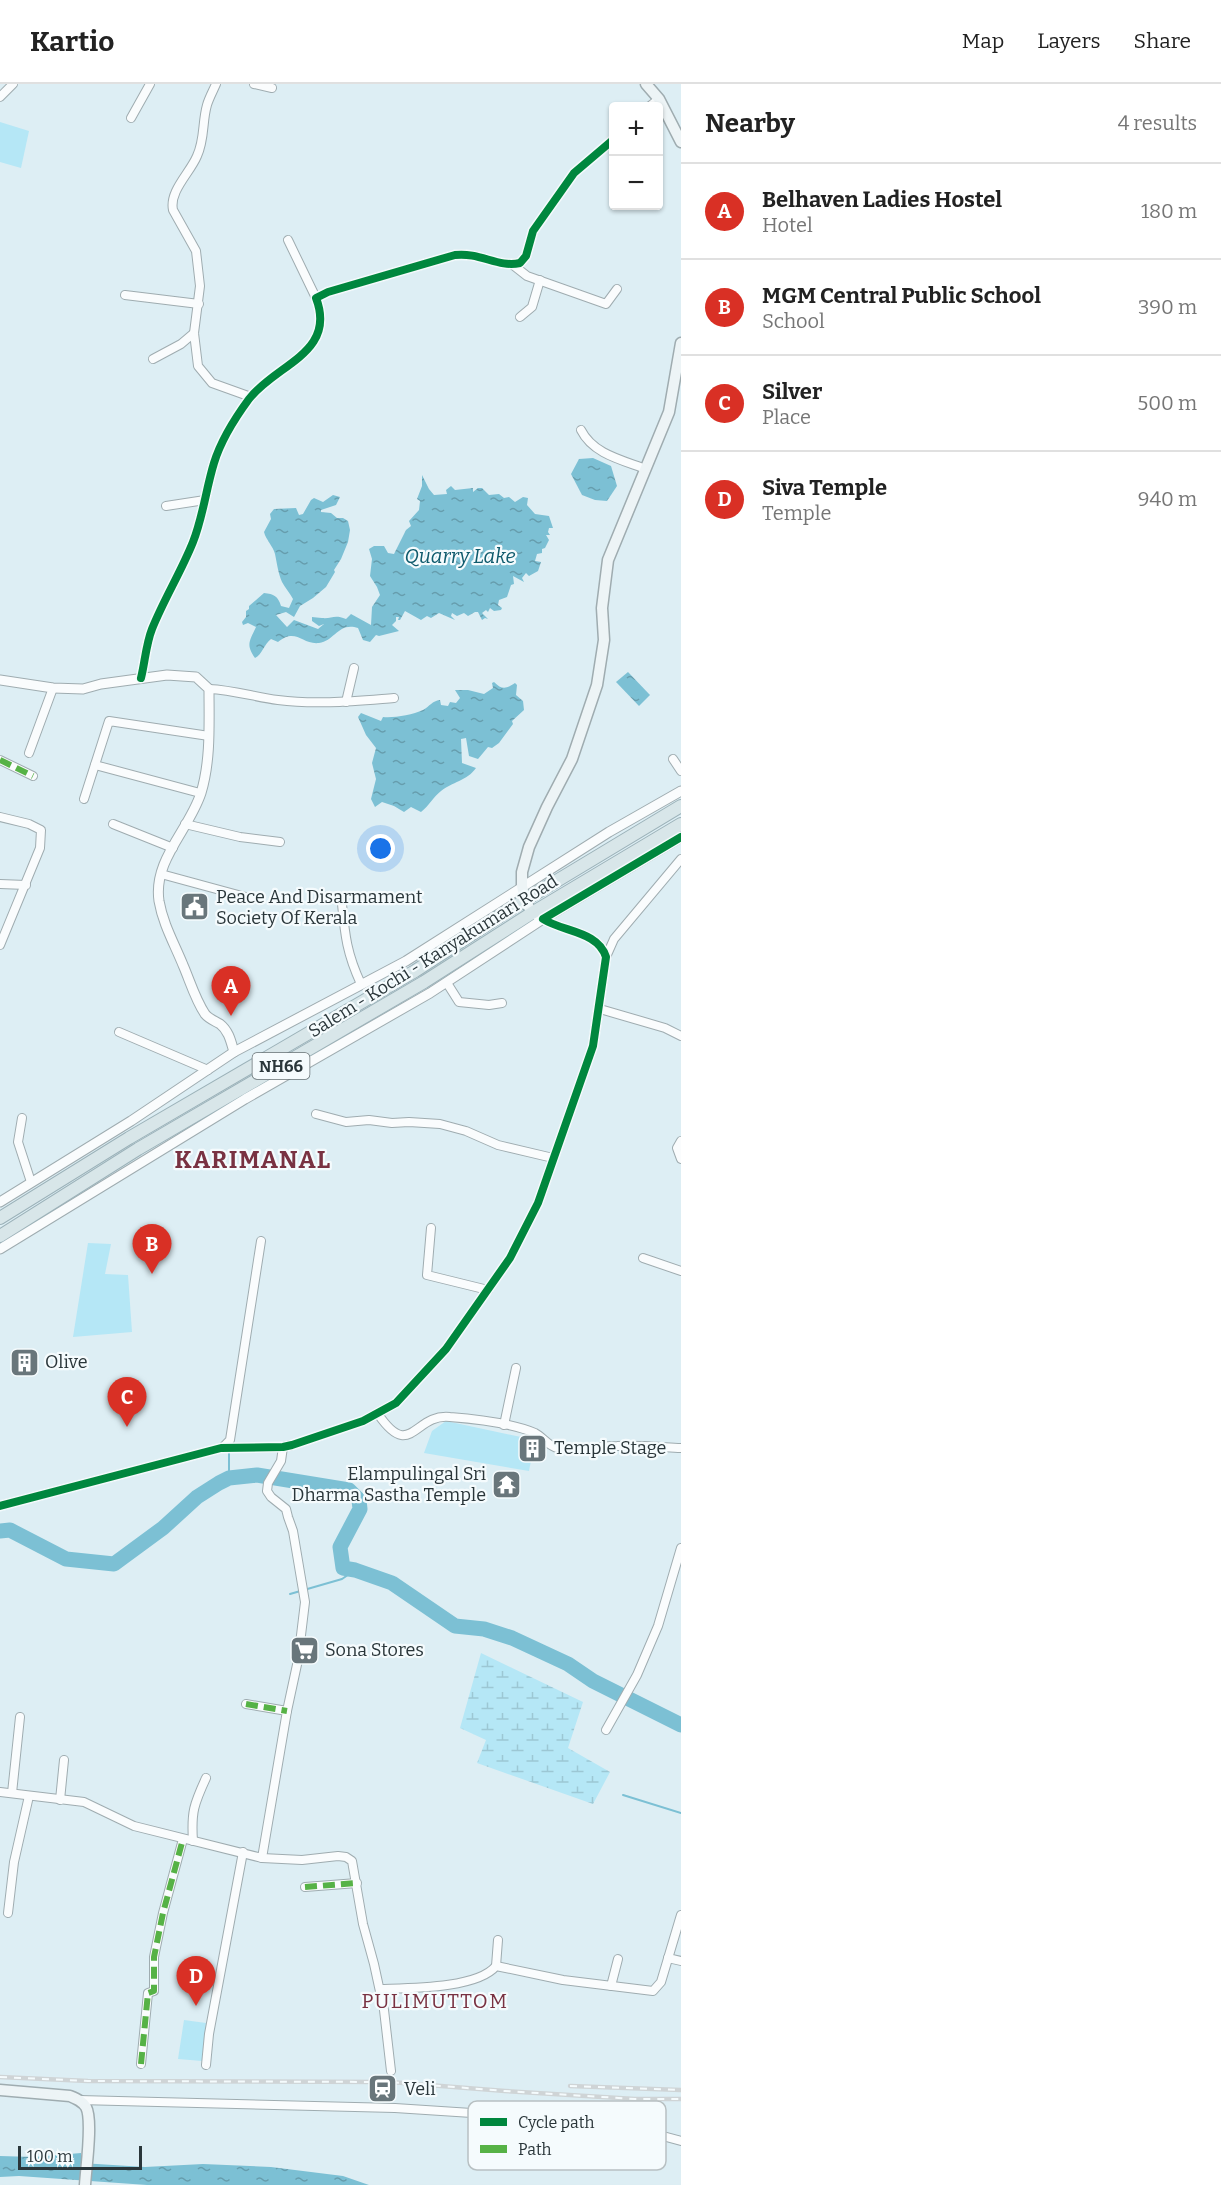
<!DOCTYPE html>
<meta charset="utf-8">
<style>
body{margin:0;font-family:Bitter,serif;background:#f2f2f2;color:#222}
.controls{position:absolute;right:18px;top:18px;display:grid;overflow:hidden;border-radius:6px;box-shadow:0 2px 4px #0004}
.controls button{width:54px;height:54px;display:grid;place-items:center;padding:0;border:0;border-bottom:2px solid #e0e0e0;background:#fff;color:#222;font:30px sans-serif}
.scale{position:absolute;left:18px;bottom:15px;width:124px;box-sizing:border-box;padding-left:6px;border:3px solid #2a363a;border-top:0;font-size:16px;line-height:21px;white-space:nowrap;color:#2a363a;-webkit-text-stroke:4px #f5fbfd;paint-order:stroke}
.you{position:absolute;left:381px;top:765px;width:21px;height:21px;margin:-15px;border:4px solid #fff;border-radius:50%;background:#1a73e8;box-shadow:0 0 0 9px #1a73e833}
.badge{display:grid;place-items:center;width:39px;height:39px;border-radius:50%;background:#d93025;color:#fff;font-size:20px;font-weight:700}
.pin{position:absolute;translate:-50% -50px;filter:drop-shadow(0 2px 3px #0008)}
.pin::after{content:'';position:absolute;top:32px;width:21px;height:18px;background:inherit;clip-path:polygon(0 0,100% 0,50% 100%)}
.list{margin:0;padding:0;list-style:none}
h2{display:flex;justify-content:space-between;align-items:center;height:78px;margin:0;padding:0 24px;font-size:26px}
h2 small{font-size:20px;font-weight:400;color:#767676}
.list li{display:grid;grid-template-columns:39px 1fr auto;gap:18px;align-items:center;box-sizing:border-box;height:96px;padding:0 24px;border-top:2px solid #e0e0e0}
.list b{display:block;font-size:22px;white-space:nowrap}
.list p{margin:0;font-size:20px;white-space:nowrap;color:#767676}
.list em{font-size:20px;font-style:normal;color:#767676}
.map{position:relative;flex:none;width:681px;height:2101px;overflow:hidden}
header{display:flex;align-items:center;gap:36px;box-sizing:border-box;height:84px;padding:0 30px;background:#fff;border-bottom:2px solid #e0e0e0}
header strong{font-size:28px}
nav{display:flex;gap:33px;margin-inline-start:auto;font-size:21px}
main{display:flex}
aside{flex:1;background:#fff}
.map>svg:first-child{display:block}
</style>
<header>
<strong>Kartio</strong>
<nav><a>Map</a><a>Layers</a><a>Share</a></nav>
</header>
<main>
<div class="map">
<svg width="681" height="2101" viewBox="0 0 681 2101">
<defs>
<pattern id="wetland-marsh" width="20" height="14" patternUnits="userSpaceOnUse" patternTransform="scale(1.5)"><rect width="20" height="14" fill="#b5e7f6"/><path d="M1 5h8M5 5V1M11 12h8M15 12V8" fill="none" stroke="#9cc7d4"/></pattern>
<pattern id="water-ripples" width="26" height="14" patternUnits="userSpaceOnUse" patternTransform="scale(1.5)"><rect width="26" height="14" fill="#7cc0d4"/><path d="M2 4q2-2 4 0t4 0M15 11q2-2 4 0t4 0" fill="none" stroke="#669dad"/></pattern>
</defs>
<rect width="100%" height="100%" fill="#ddeef4"/>
<g fill="#b5e7f6">
<polygon points="0,38 29,47 21,84 0,78"/>
<polygon points="88,1159 111,1160 105,1190 128,1191 132,1248 73,1253"/>
<polygon points="446,1337 535,1356 529,1387 424,1369 432,1347"/>
<polygon points="184,1936 206,1939 202,1977 178,1975"/>
</g>
<polygon fill="url(#wetland-marsh)" points="481,1569 583,1618 568,1664 610,1688 593,1720 477,1679 486,1656 460,1644"/>
<g fill="url(#water-ripples)">
<polygon points="593,374 611,382 617,402 607,417 595,416 582,411 571,390 579,375"/>
<path d="M422,391L429,405L434,411L447,410L446,406L451,402L455,406L473,404V408L478,404H482L489,411L499,410L504,414L509,413L515,418L523,413L528,414L527,421L535,430L549,432L553,444H549L548,448L550,451H546L549,456L545,464L542,465V469L537,470L535,477L541,478L538,487L529,492L526,489L522,494L524,498L513,492L514,500L511,501L507,513L499,516L498,521L502,524L501,526L494,527L490,524L488,528L486,526L482,529L488,535L485,534L482,536L478,528H475L468,532L464,529L457,532L452,529L451,532L455,536L439,529L431,534L427,532L421,536L405,527L400,536H398L399,533H396V537L392,541L399,547L379,552L376,551L370,558L363,556L358,544C338,538 335,557 319,559C302,561 296,543 278,558L271,555C264,560 262,571 255,574C246,561 249,558 256,543L248,539L243,541L242,538L246,533V527L249,525V522L264,509C274,510 278,512 281,522L289,524L293,515C290,509 285,504 282,498C278,489 277,479 275,470C273,462 266,456 264,448L271,435L270,430L274,425L296,424L299,431L303,430L311,416L314,414L323,418L333,411L340,413L336,421L321,426V428L331,429L337,434H343L348,437L350,446L348,458L341,475L334,486L335,488L326,503L313,514L300,522L294,533L286,528L276,531L287,543L294,536L318,545L324,540L319,542L312,537V533C315,533 318,534 322,534C332,535 334,530 346,535L351,530L371,541L372,523L380,511L377,503L370,492L372,475L369,465L374,462H384L388,469L394,470L406,446L411,442L409,437L419,426L420,417L417,415L422,402Z"/>
<polygon points="628,588 650,611 639,622 616,598"/>
<path d="M494,598C502,606 506,605 515,599L517,601L516,611L523,617L524,626L512,637L513,640L499,659L492,664L488,663L478,675L469,672L466,654L461,655L462,679L476,684C467,697 452,698 441,707C433,713 429,722 421,728L411,723L404,728L394,722L382,718L375,723L371,715L376,695L372,679L376,664L366,651L358,633L361,629L381,637L383,633C394,634 412,631 423,626C430,622 432,617 440,616L441,621L448,622L450,618L456,619L460,614L455,606H468L484,610L493,604L492,599Z"/>
<polygon points="81,2069 81,2079 145,2083 203,2080 271,2083 343,2092 369,2101 147,2101 19,2092 0,2093 0,2072 34,2073"/>
</g>
<g fill="none" stroke-linecap="round" stroke-linejoin="round">
<g stroke="#7cc0d4" stroke-width="2">
<polyline points="229,1394 229,1369"/>
<polyline points="290,1510 342,1495 355,1486"/>
<polyline points="623,1711 681,1729"/>
</g>
<polyline stroke="#7cc0d4" stroke-width="15" points="0,1447 10,1446 66,1475 114,1480 163,1444 197,1413 219,1399 229,1394 257,1391 349,1406 359,1416 360,1425 340,1463 343,1484 355,1486 392,1499 455,1542 484,1545 512,1554 568,1580 593,1597 681,1641"/>
<defs>
<g id="minor">
<path d="M216,0C213,7 209,14 207,21C202,38 205,55 197,72C190,89 169,107 173,126L196,167L200,202L194,249L198,282L212,299L251,313"/>
<polyline points="254,0 272,4"/>
<polyline points="0,13 13,0"/>
<polyline points="650,22 659,15"/>
<polyline points="131,34 150,0"/>
<polyline points="288,156 316,214"/>
<polyline points="513,181 527,192 606,220 617,205"/>
<polyline points="125,211 199,220"/>
<polyline points="520,233 532,223 540,196"/>
<polyline points="153,275 181,260 194,249"/>
<path d="M581,346C593,370 622,376 646,385"/>
<polyline points="166,422 205,416"/>
<path d="M141,594C145,578 146,560 152,545C164,515 181,488 193,458C203,433 206,405 214,379C221,356 235,334 249,315C276,280 337,269 316,214L328,208L455,171C480,168 498,184 520,179L526,172L533,147L574,89L614,55"/>
<path d="M209,605C233,606 255,613 278,616C316,621 355,617 394,614"/>
<polyline points="346,618 354,584"/>
<polyline points="29,669 53,604"/>
<polyline points="673,675 681,687"/>
<polyline points="0,676 33,692"/>
<polyline points="95,681 200,709"/>
<polyline points="84,715 109,637 209,652"/>
<polyline points="0,733 29,740 41,746 40,764 0,861"/>
<polyline points="113,740 173,764"/>
<polyline points="185,740 240,753 280,758"/>
<polyline points="161,790 253,815"/>
<polyline points="0,800 26,801"/>
<path d="M342,820C345,852 347,870 361,900"/>
<polyline points="606,873 614,855 681,775"/>
<polyline points="447,899 459,918 489,921 502,919"/>
<polyline points="600,925 665,944 681,952"/>
<polyline points="119,948 208,986"/>
<polyline points="316,1030 346,1038 369,1036 392,1039 409,1038 440,1040 466,1047 498,1061 553,1074"/>
<polyline points="22,1034 18,1058 31,1098"/>
<polyline points="681,1057 677,1064 681,1075"/>
<polyline points="431,1144 427,1191 488,1206"/>
<polyline points="643,1174 681,1187"/>
<path d="M378,1330C411,1378 414,1329 450,1333C475,1335 512,1339 535,1349C543,1353 549,1363 558,1364C575,1367 599,1362 617,1362C638,1361 660,1363 681,1364"/>
<polyline points="504,1341 516,1284"/>
<polyline points="222,1364 230,1356 261,1157"/>
<path d="M0,1422L221,1364L283,1363L292,1361L363,1337L396,1319L446,1265L510,1174L538,1119L593,962L606,873C598,847 563,848 543,835"/>
<polyline points="246,1620 287,1627"/>
<polyline points="606,1646 637,1591 658,1542 681,1464"/>
<polyline points="0,1708 84,1718 134,1742 262,1774 302,1776 338,1772 346,1773 352,1777 363,1840 374,1880 384,1926 391,1987"/>
<polyline points="12,1709 20,1633"/>
<polyline points="60,1716 64,1676"/>
<path d="M193,1757C191,1728 194,1720 206,1694"/>
<polyline points="262,1774 287,1627 298,1576 305,1518 293,1447 288,1433 286,1425 271,1413 267,1407 268,1399 281,1377 283,1363"/>
<polyline points="305,1803 357,1799"/>
<polyline points="8,1829 14,1778 29,1712"/>
<polyline points="668,1874 681,1877"/>
<polyline points="496,1882 498,1856"/>
<polyline points="611,1902 618,1875"/>
<path d="M380,1905C408,1904 477,1905 496,1882L563,1896L653,1907L661,1898L681,1831"/>
<polyline points="141,1980 148,1909 154,1907 154,1873 163,1829 183,1755"/>
<polyline points="206,1981 209,1950 243,1768"/>
<polyline points="79,2016 395,2024 611,2038 681,2057"/>
</g>
<g id="tertiary">
<path d="M0,596L53,604L83,605L101,600L167,591L196,593L209,605C209,639 211,676 201,709C189,746 153,776 159,817C163,840 174,859 183,881C190,897 195,915 205,930C209,935 215,937 220,940C229,947 231,958 234,968"/>
<polyline points="543,835 681,753"/>
<polyline points="0,1118 131,1037 234,968 406,877 609,748 681,707"/>
<polyline points="0,1165 245,1015 430,909 543,835 532,829"/>
</g>
<g id="secondary">
<polyline points="646,0 659,15 681,58"/>
<polyline points="532,829 525,816 522,802 522,788 529,763 547,723 572,675 597,601 604,556 602,524 608,476 669,328 681,259"/>
<path d="M0,2006L70,2012C77,2015 82,2017 86,2023C93,2036 86,2084 85,2101"/>
</g>
<g id="trunk">
<polyline points="0,1134 129,1054 415,887 525,816 681,722"/>
<polyline points="0,1152 138,1065 424,898 532,829 681,740"/>
</g>
</defs>
<use href="#minor" stroke="#9facb0" stroke-width="10"/>
<use href="#tertiary" stroke="#9facb0" stroke-width="11"/>
<use href="#secondary" stroke="#9facb0" stroke-width="13"/>
<use href="#trunk" stroke="#9cb2b9" stroke-width="14"/>
<use href="#minor" stroke="#fafcfd" stroke-width="8"/>
<use href="#tertiary" stroke="#fafcfd" stroke-width="9"/>
<use href="#secondary" stroke="#edf4f6" stroke-width="10"/>
<use href="#trunk" stroke="#d8e6e9" stroke-width="12"/>
<defs>
<g id="rail">
<polyline points="0,1993 88,1997 390,1998 505,2007 635,2015 681,2015"/>
<polyline points="570,2002 681,2006"/>
</g>
</defs>
<use href="#rail" stroke="#cfd4d6" stroke-width="4.5"/>
<use href="#rail" stroke="#f5fbfd" stroke-width="2" stroke-dasharray="7" stroke-linecap="butt"/>
<g stroke="#56b246" stroke-width="6" stroke-dasharray="12 6" stroke-linecap="butt">
<polyline points="0,676 33,692"/>
<polyline points="246,1620 287,1627"/>
<polyline points="305,1803 357,1799"/>
<polyline points="141,1980 148,1909 154,1907 154,1873 163,1829 183,1755"/>
</g>
<defs>
<g id="cycleway">
<path d="M141,594C145,578 146,560 152,545C164,515 181,488 193,458C203,433 206,405 214,379C221,356 235,334 249,315C276,280 337,269 316,214L328,208L455,171C480,168 498,184 520,179L526,172L533,147L574,89L614,55"/>
<path d="M0,1422L221,1364L283,1363L292,1361L363,1337L396,1319L446,1265L510,1174L538,1119L593,962L606,873C598,847 563,848 543,835L681,753"/>
</g>
</defs>
<use href="#cycleway" stroke="#f5fbfd" stroke-width="11"/>
<use href="#cycleway" stroke="#00873e" stroke-width="8"/>
</g>
<defs>
<symbol id="civic-square" viewBox="-11 -11 22 22"><rect x="-9" y="-9" width="18" height="18" rx="4" fill="#69767b" stroke="#f5fbfd"/><path d="M-.6-6.5H3V-4.5H.6V-3L4-1V1h2V6H-6V1h2V-1L-.6-3ZM-1.2 2.5V6h2.4V2.5Z" fill="#fff"/></symbol>
<symbol id="building-square" viewBox="-11 -11 22 22"><rect x="-9" y="-9" width="18" height="18" rx="4" fill="#69767b" stroke="#f5fbfd"/><path d="M-4-6H4V6H1V3H-1V6H-4ZM-2.5-4.3h1.7v1.8h-1.7ZM.8-4.3h1.7v1.8H.8ZM-2.5-1h1.7V.8h-1.7ZM.8-1h1.7V.8H.8Z" fill="#fff"/></symbol>
<symbol id="temple-square" viewBox="-11 -11 22 22"><rect x="-9" y="-9" width="18" height="18" rx="4" fill="#69767b" stroke="#f5fbfd"/><path d="M0-6L5-2H3V0L6.5 2.5H4V6H1.5V3h-3V6H-4V2.5H-6.5L-3 0V-2H-5Z" fill="#fff"/></symbol>
<symbol id="supermarket-square" viewBox="-11 -11 22 22"><rect x="-9" y="-9" width="18" height="18" rx="4" fill="#69767b" stroke="#f5fbfd"/><path d="M-6-5.5h2.5l.6 2H6L4.5 2H-2.5L-4.4-4H-6ZM-1.5 3.2a1.3 1.3 0 1 0 .1 0ZM3 3.2a1.3 1.3 0 1 0 .1 0Z" fill="#fff"/></symbol>
<symbol id="station-square" viewBox="-11 -11 22 22"><rect x="-9" y="-9" width="18" height="18" rx="4" fill="#69767b" stroke="#f5fbfd"/><path d="M-3-6H3Q5-6 5-4V2Q5 4 3 4L4.5 6H3L1.5 4h-3L-3 6H-4.5L-3 4Q-5 4-5 2V-4Q-5-6-3-6ZM-3.5-4v3h7v-3ZM-3.5 1v1.5H-2V1ZM2 1v1.5H3.5V1Z" fill="#fff"/></symbol>
</defs>
<g fill-rule="evenodd">
<use href="#civic-square" x="178" y="806" width="33" height="33"/>
<use href="#building-square" x="8" y="1262" width="33" height="33"/>
<use href="#building-square" x="516" y="1348" width="33" height="33"/>
<use href="#temple-square" x="490" y="1384" width="33" height="33"/>
<use href="#supermarket-square" x="288" y="1550" width="33" height="33"/>
<use href="#station-square" x="366" y="1988" width="33" height="33"/>
</g>
<g text-anchor="middle" dominant-baseline="central" stroke-width="4.5" stroke-linejoin="round" paint-order="stroke">
<rect fill="#f5fbfd" stroke="#677174" stroke-width="1.5" x="252.5" y="969" width="57" height="26" rx="4.5"/>
<g font-size="16" font-weight="bold" fill="#2a363a">
<text x="281" y="982">NH66</text>
</g>
<g font-size="18" fill="#2a363a" stroke="#f5fbfd" text-anchor="start">
<text x="216" y="813">Peace And Disarmament<tspan x="216" dy="21">Society Of Kerala</tspan></text>
<text x="45" y="1278">Olive</text>
<text x="554" y="1364">Temple Stage</text>
<text x="486" y="1390" text-anchor="end">Elampulingal Sri<tspan x="486" dy="21">Dharma Sastha Temple</tspan></text>
<text x="325" y="1566">Sona Stores</text>
<text x="404" y="2005">Veli</text>
</g>
<g font-size="18" fill="#2a363a" stroke="#f5fbfd">
<text transform="translate(433 872) rotate(-32)">Salem - Kochi - Kanyakumari Road</text>
</g>
<g font-size="20" font-style="italic" fill="#0f5b6d" stroke="#f5fbfd">
<text x="460" y="472">Quarry Lake</text>
</g>
<g font-size="20" letter-spacing="1.5" fill="#793242" stroke="#f5fbfd">
<text x="435" y="1917">PULIMUTTOM</text>
</g>
<g font-size="24" font-weight="bold" letter-spacing="1.5" fill="#793242" stroke="#f5fbfd">
<text x="253" y="1076">KARIMANAL</text>
</g>
</g>
<rect x="468" y="2017" width="198" height="69" rx="9" fill="#f5fbfd" stroke="#b8c0c2" stroke-width="1.5"/>
<rect x="480" y="2034" width="27" height="8" fill="#00873e"/>
<rect x="480" y="2061" width="27" height="8" fill="#56b246"/>
<g font-size="16" fill="#2a363a">
<text x="518" y="2044">Cycle path</text>
<text x="518" y="2071">Path</text>
</g>
</svg>
<div class="controls">
<button>+</button>
<button>−</button>
</div>
<div class="scale">100 m</div>
<div class="you"></div>
<div class="pin badge" style="left:231px;top:932px">A</div>
<div class="pin badge" style="left:152px;top:1190px">B</div>
<div class="pin badge" style="left:127px;top:1343px">C</div>
<div class="pin badge" style="left:196px;top:1922px">D</div>
</div>
<aside>
<h2>Nearby<small>4 results</small></h2>
<ul class="list">
<li><span class="badge">A</span><div><b>Belhaven Ladies Hostel</b><p>Hotel</p></div><em>180 m</em></li>
<li><span class="badge">B</span><div><b>MGM Central Public School</b><p>School</p></div><em>390 m</em></li>
<li><span class="badge">C</span><div><b>Silver</b><p>Place</p></div><em>500 m</em></li>
<li><span class="badge">D</span><div><b>Siva Temple</b><p>Temple</p></div><em>940 m</em></li>
</ul>
</aside>
</main>
